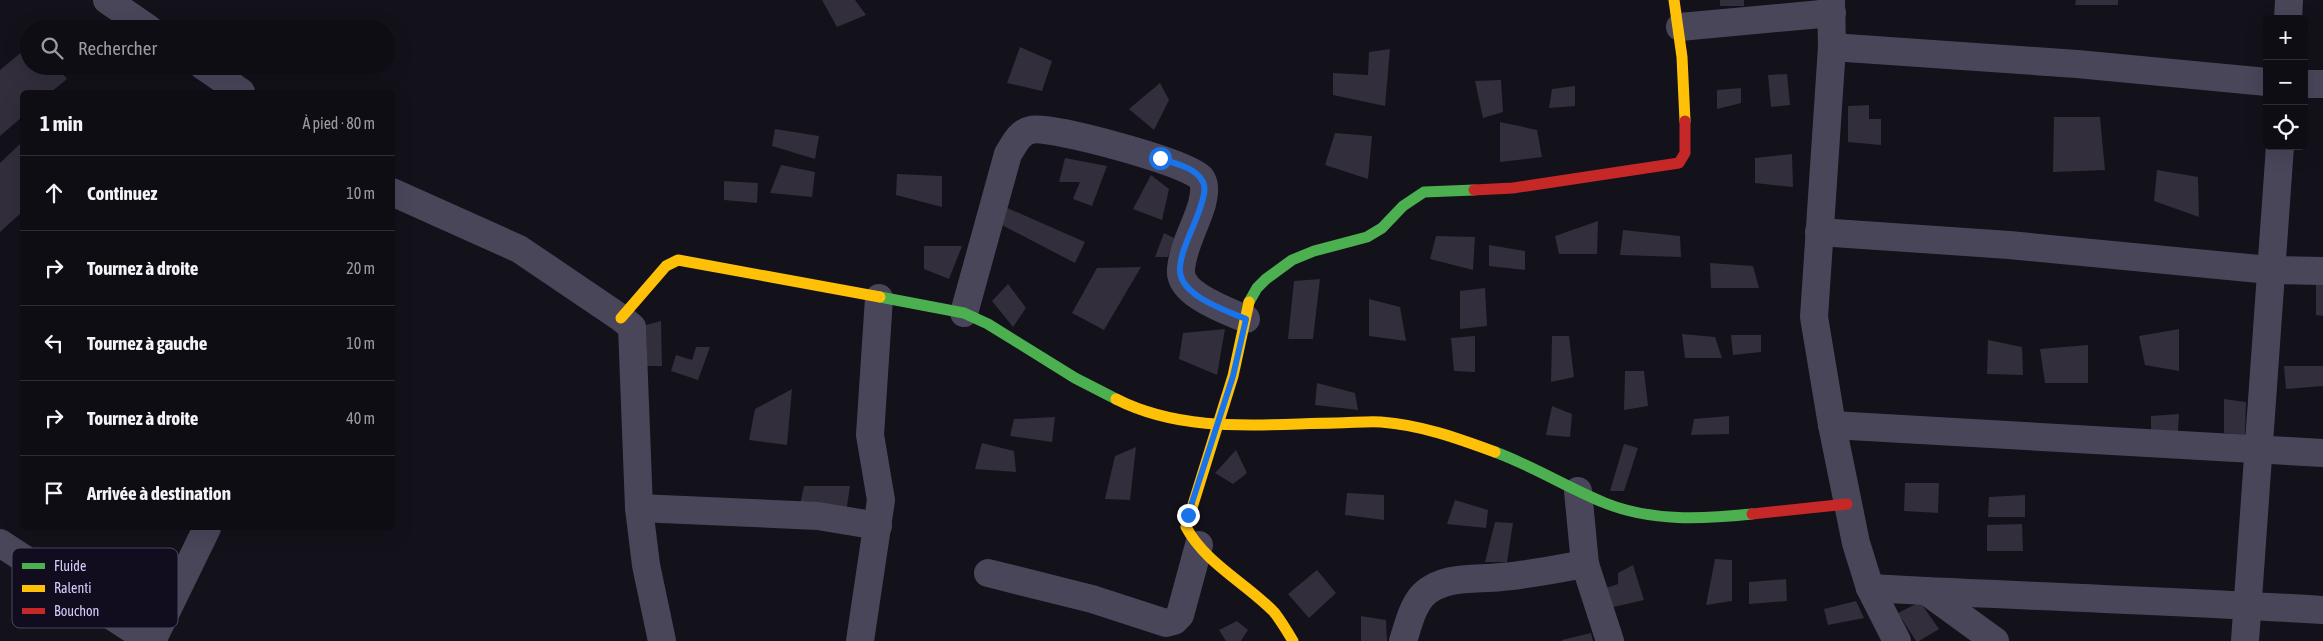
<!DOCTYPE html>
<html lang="fr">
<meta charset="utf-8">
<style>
body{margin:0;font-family:"Asap Condensed",sans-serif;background:#17161d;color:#f1f3f6}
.controls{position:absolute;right:15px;top:15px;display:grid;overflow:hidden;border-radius:8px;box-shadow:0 5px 20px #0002}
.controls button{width:45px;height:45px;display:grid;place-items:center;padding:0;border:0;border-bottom:1px solid #2e2d34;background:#0e0d14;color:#f1f3f6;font:25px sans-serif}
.stop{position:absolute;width:15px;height:15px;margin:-11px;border:4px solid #1a73e8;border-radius:50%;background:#fff}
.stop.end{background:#1a73e8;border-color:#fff;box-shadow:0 1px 5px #0008}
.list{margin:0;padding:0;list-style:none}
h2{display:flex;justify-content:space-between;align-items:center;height:65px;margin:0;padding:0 20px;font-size:21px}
h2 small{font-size:16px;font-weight:400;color:#9b9ca0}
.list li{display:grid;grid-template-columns:32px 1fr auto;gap:15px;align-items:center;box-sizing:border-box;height:75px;padding:0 20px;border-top:1px solid #2e2d34}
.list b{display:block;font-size:19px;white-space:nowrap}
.list em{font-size:16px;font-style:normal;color:#9b9ca0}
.icon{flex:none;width:28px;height:28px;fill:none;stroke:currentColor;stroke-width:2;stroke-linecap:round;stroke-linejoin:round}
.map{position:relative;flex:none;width:2323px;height:641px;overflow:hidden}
.search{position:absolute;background:#0e0d14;box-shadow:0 5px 20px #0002;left:20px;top:20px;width:375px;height:55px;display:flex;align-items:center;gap:12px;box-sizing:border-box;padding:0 18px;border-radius:28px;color:#9b9ca0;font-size:19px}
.panel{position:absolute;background:#0e0d14;box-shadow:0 5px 20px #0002;left:20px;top:90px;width:375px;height:440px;border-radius:8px}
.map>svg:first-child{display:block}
</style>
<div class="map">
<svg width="2323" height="641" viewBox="0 0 2323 641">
<rect width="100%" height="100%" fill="#13111a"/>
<g fill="#322e3c">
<polygon points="822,0 855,0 866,15 837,27"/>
<rect x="1720" y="0" width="24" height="6"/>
<polygon points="2076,0 2118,0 2118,5 2075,5"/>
<polygon points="29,46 29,66 56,66 67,79 51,92 22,92 22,117 0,136 0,70"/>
<polygon points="1020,47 1052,61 1042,91 1007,83"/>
<polygon points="1390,49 1385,106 1333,95 1333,73 1368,75 1369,52"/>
<polygon points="1787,74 1790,105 1771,107 1768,75"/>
<polygon points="1501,80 1503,112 1483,118 1475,81"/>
<polygon points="1160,83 1169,100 1154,130 1129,109"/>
<polygon points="1575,86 1575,106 1549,108 1552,89"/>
<polygon points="1741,88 1741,103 1717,109 1717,90"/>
<polygon points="1869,105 1869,119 1881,119 1881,145 1848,142 1848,106"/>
<polygon points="2054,117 2100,117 2105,170 2053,172"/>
<polygon points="1500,122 1537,130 1542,157 1500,162"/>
<polygon points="775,129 819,136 815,159 772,146"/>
<polygon points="1335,133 1372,136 1368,179 1325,165"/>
<polygon points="22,142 22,212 0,232 0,163"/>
<polygon points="1792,154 1793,187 1755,183 1755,158"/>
<polygon points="1065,158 1107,166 1092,206 1073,199 1080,182 1059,182"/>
<polygon points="781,165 815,172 812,197 770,193"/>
<polygon points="2157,170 2198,177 2199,217 2154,201"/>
<polygon points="897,174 942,176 942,207 896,195"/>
<polygon points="1151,175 1169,189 1162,220 1133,209"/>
<polygon points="724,181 758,183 757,203 724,200"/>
<polygon points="1005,207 1085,242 1075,263 998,223"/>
<polygon points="1598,221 1597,254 1559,254 1555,236"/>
<polygon points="1623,230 1680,236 1681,257 1620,255"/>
<polygon points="1164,233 1174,238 1168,257 1155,257"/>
<polygon points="1436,236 1475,237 1473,270 1430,259"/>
<polygon points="1489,245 1525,251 1525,270 1489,266"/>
<polygon points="924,246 962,246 949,279 924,269"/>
<polygon points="1710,263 1753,266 1759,288 1711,288"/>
<polygon points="1141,267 1104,330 1072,313 1097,268"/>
<polygon points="1320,279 1313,339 1288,339 1294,281"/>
<polygon points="1008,284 1026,308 1013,327 992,301"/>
<polygon points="2316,284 2323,284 2323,316 2316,315"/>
<polygon points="1485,288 1487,326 1460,329 1460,291"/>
<polygon points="1369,299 1400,307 1406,341 1369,336"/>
<polygon points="661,321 662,366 647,366 646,325"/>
<polygon points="1225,329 1217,375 1179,359 1183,333"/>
<polygon points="2179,329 2179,371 2145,365 2139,336"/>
<polygon points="1682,334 1715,337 1722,358 1685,358"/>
<polygon points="1731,335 1761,335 1761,352 1733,355"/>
<polygon points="1475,336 1475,372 1454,371 1451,338"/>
<polygon points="1552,336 1569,336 1574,377 1551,382"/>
<polygon points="1988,340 2022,347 2023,375 1987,374"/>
<polygon points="2088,345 2088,383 2045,383 2040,349"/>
<polygon points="696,347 710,347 698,380 671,371 676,355 692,360"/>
<polygon points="2284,366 2323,366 2323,386 2286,389"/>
<polygon points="1625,371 1644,371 1648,406 1624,410"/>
<polygon points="1317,383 1355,393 1358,410 1315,405"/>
<polygon points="792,389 787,445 749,440 755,409"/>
<polygon points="2224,399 2246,402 2245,435 2224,433"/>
<polygon points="1552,406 1572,414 1570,437 1546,435"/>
<polygon points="2179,414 2178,431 2151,431 2151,416"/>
<polygon points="1729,416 1729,434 1691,435 1694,419"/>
<polygon points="1055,417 1052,442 1010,436 1014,419"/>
<polygon points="982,443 1014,451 1016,472 975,469"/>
<polygon points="1624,444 1638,448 1624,491 1610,491"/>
<polygon points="1136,447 1130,500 1105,499 1115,456"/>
<polygon points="1236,450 1247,473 1233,484 1215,473"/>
<polygon points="1905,483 1939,483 1938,513 1904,511"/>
<polygon points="804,486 850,486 846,513 800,505"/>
<polygon points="1347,493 1384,495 1384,520 1345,515"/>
<polygon points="2025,495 2025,517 1988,517 1989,497"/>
<polygon points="1455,500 1488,510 1486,528 1447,524"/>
<polygon points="1495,522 1513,523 1507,562 1485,562"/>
<polygon points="2022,524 2023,551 1987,551 1987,525"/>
<polygon points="1715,559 1732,560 1732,601 1706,605"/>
<polygon points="1633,565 1644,600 1609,608 1606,588 1618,584 1618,573"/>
<polygon points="1317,570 1336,593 1309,618 1288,594"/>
<polygon points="1786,579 1787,601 1749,604 1749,582"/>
<polygon points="1856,601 1864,618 1828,625 1824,609"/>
<polygon points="1920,602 1939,629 1919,641 1916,641 1898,613"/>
<polygon points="1361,616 1386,620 1387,641 1361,641"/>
<polygon points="1237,621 1248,630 1241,641 1226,641 1219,630"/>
<polygon points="1591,633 1593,641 1562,641 1562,640"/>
</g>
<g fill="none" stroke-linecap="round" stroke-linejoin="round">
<g stroke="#49465a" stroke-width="28">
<polyline points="107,0 149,29"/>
<polyline points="1831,0 1832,47 1814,317 1832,425 1856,543 1870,588 1897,641"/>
<polyline points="2288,19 2289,0"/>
<polyline points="1680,27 1832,13"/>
<polyline points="1832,47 2077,64 2267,82"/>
<polyline points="203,66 241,92"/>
<polyline points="2304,84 2323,84"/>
<polyline points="392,192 519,249 621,318 632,327 639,508 646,565 662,641"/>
<polyline points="1819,232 2009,245 2270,270 2323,271"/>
<path d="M964,313L1008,154C1014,145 1019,132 1031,130C1049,125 1190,163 1201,178C1206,185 1204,195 1202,204C1196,225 1183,246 1181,269C1178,294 1227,311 1246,319"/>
<polyline points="1832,425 2323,453"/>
<polyline points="1578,491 1585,564 1610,641"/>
<polyline points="639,508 818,516 878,526"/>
<polyline points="0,543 150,641"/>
<polyline points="988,573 1092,599 1166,623 1174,621 1180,615 1199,545"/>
<polyline points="1870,588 1926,591 1995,641"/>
<path d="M1926,591C2058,597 2191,602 2323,610"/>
<polyline points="152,641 207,528"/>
<polyline points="860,641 881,500 870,435 879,298"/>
<path d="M1403,641C1408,626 1412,607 1423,595C1443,575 1476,580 1501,577C1529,575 1557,569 1585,564"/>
<polyline points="2245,641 2280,146"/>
</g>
<g stroke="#4caf50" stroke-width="11">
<polyline points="880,297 964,313 988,324 1075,378 1116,399"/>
<polyline points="1249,302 1257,288 1266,279 1292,260 1314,251 1367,237 1382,228 1403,206 1424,192 1474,190"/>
<path d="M1495,452C1533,466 1568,488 1605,503C1652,522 1703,519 1752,514"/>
</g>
<g stroke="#ffc107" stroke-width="11">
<polyline points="1674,0 1682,57 1685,121"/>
<path d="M1249,302L1233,376L1186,527C1205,563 1246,583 1274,612C1281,621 1287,631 1293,641"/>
<polyline points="621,318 666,266 678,260 880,297"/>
<path d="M1116,399C1185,434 1262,424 1336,423C1351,423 1367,421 1381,422C1421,425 1457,438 1495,452"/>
</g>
<g stroke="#c62828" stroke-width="11">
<polyline points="1474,190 1513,188 1679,163 1685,153 1685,121"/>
<polyline points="1752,514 1847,504"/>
</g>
</g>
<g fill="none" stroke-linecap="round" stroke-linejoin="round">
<path stroke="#1a73e8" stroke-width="6" d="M1160,158C1173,163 1194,167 1201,179C1207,186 1204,196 1201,205C1196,224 1179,252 1180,271C1181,296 1227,311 1246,319L1233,376L1188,515"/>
</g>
<rect x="12" y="548" width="166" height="80" rx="8" fill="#120d1e" stroke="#4d4661" stroke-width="1"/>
<rect x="22" y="563" width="23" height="6" fill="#4caf50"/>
<rect x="22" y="585" width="23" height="7" fill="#ffc107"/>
<rect x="22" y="608" width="23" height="6" fill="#c62828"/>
<g font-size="14" fill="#d8ccfc">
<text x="54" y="571">Fluide</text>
<text x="54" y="593">Ralenti</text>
<text x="54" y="616">Bouchon</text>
</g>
</svg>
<div class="controls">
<button>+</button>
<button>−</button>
<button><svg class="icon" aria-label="locate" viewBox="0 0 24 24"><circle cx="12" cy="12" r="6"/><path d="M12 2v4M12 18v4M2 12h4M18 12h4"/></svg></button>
</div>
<div class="stop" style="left:1160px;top:158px"></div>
<div class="stop end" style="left:1188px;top:515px"></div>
<div class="search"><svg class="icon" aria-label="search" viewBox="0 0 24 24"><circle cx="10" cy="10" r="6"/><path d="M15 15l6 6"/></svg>Rechercher</div>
<section class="panel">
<h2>1 min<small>À pied · 80 m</small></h2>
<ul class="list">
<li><svg class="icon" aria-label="ahead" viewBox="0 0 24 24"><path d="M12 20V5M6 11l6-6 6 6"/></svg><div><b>Continuez</b></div><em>10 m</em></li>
<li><svg class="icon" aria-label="right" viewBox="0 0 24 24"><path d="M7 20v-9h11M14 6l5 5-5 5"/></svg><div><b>Tournez à droite</b></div><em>20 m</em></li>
<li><svg class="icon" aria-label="left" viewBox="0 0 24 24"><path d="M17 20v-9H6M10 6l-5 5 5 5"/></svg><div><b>Tournez à gauche</b></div><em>10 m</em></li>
<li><svg class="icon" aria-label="right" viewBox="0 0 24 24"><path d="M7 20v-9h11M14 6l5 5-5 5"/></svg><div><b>Tournez à droite</b></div><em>40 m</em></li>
<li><svg class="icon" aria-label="arrive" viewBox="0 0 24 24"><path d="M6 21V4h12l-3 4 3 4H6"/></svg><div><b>Arrivée à destination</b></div></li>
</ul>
</section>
</div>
